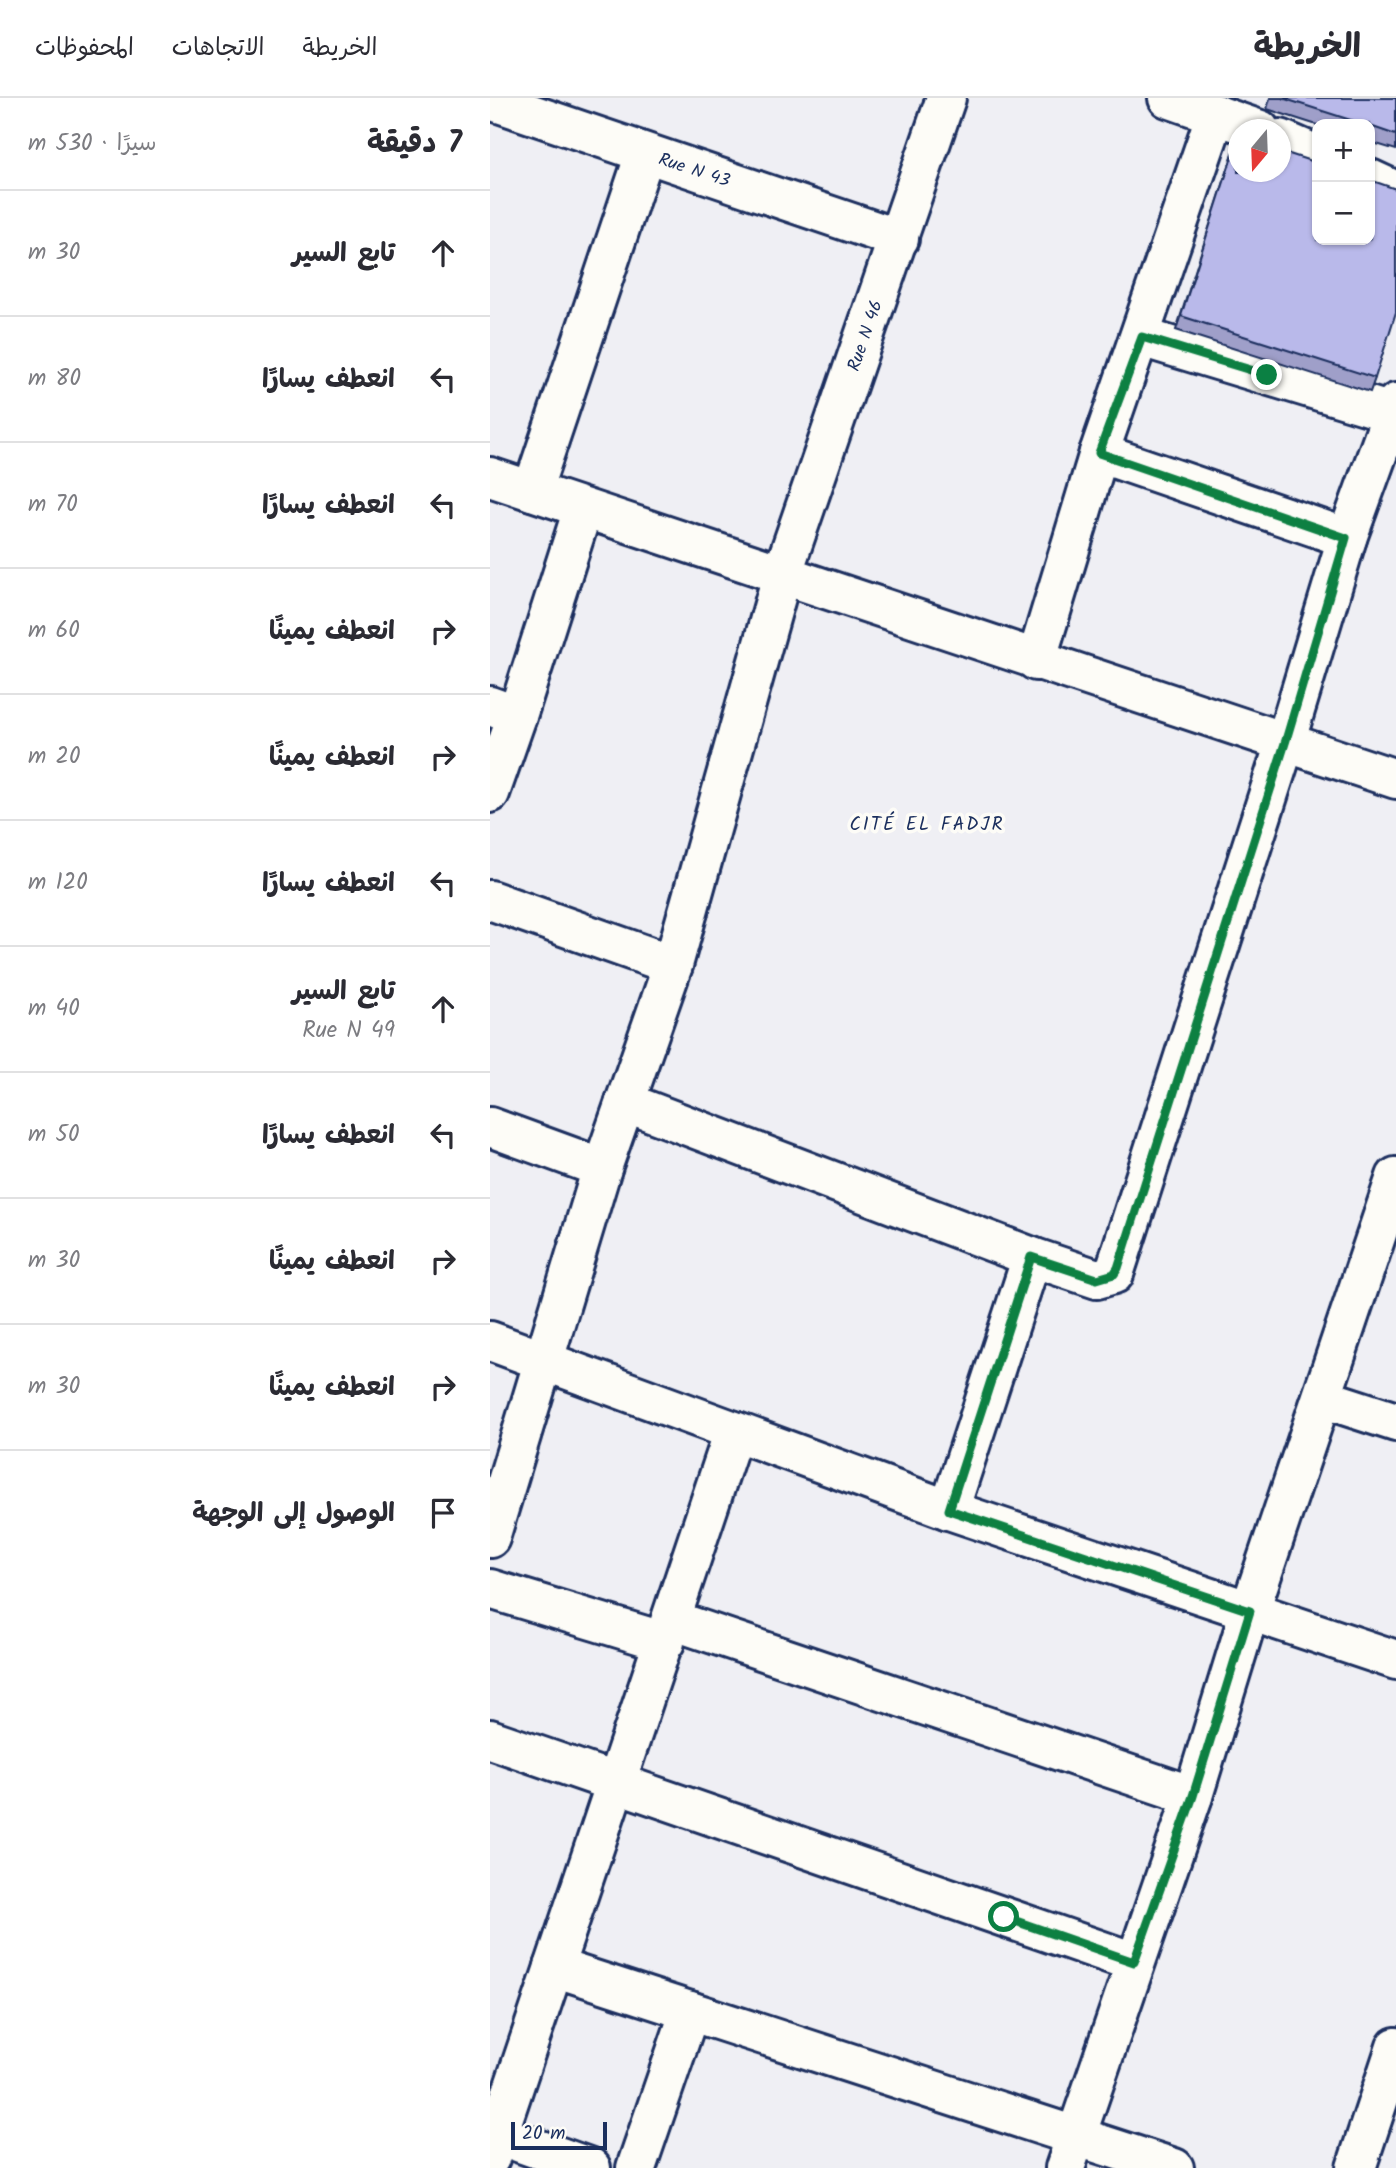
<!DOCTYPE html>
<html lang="ar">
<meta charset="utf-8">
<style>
body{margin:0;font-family:Kalam,"Playpen Sans Arabic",sans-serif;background:#f7f7f7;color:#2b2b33;direction:rtl}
.controls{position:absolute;right:21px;top:21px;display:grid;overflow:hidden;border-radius:14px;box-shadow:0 2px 5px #0004}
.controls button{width:63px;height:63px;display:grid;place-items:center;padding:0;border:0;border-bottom:2px solid #e1e1e2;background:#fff;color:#2b2b33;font:35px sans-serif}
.compass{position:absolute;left:738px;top:21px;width:63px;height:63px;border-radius:50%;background:#fff;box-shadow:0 2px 5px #0004;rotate:199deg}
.scale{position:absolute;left:21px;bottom:18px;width:96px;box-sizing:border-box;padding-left:7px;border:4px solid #1b2f5e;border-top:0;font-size:19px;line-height:24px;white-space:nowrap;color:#1b2f5e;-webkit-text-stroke:5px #fdfcf7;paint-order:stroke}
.stop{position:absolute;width:21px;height:21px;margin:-16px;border:5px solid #0b8043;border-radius:50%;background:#fff}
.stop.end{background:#0b8043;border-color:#fff;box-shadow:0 2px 7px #0008}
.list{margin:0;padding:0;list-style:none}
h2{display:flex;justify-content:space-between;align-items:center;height:91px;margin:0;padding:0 28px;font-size:30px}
h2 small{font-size:23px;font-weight:400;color:#7c7c81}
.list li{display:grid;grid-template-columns:46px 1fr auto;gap:21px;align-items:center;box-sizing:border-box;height:126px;padding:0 28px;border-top:2px solid #e1e1e2}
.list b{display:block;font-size:26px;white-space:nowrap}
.list p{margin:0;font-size:23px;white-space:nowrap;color:#7c7c81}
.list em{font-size:23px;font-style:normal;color:#7c7c81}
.icon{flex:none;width:38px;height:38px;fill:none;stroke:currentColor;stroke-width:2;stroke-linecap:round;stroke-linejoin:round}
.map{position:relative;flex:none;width:906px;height:2070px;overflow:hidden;direction:ltr}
header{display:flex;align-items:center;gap:42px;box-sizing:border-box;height:98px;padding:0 35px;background:#fff;border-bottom:2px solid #e1e1e2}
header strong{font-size:33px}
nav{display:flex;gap:38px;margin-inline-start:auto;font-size:24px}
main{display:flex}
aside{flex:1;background:#fff}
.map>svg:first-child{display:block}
</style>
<header>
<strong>الخريطة</strong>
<nav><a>الخريطة</a><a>الاتجاهات</a><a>المحفوظات</a></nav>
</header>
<main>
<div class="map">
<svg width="906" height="2070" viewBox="0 0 906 2070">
<rect width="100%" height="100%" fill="#efeff4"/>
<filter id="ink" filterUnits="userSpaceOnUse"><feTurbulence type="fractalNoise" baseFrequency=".0143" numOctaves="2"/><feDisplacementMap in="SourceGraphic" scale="14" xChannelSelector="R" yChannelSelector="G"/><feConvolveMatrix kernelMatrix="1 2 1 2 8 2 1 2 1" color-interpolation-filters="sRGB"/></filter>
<g filter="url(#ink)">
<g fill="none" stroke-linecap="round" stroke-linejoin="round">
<defs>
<g id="street">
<polyline points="678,0 770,32"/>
<polyline points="0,2 409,141"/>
<polyline points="790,41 827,57"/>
<polyline points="880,81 906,93"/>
<polyline points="651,239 902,315"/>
<polyline points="609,355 857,440"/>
<polyline points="0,379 906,681"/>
<polyline points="42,393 155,56"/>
<polyline points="546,563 609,355 726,16"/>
<polyline points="0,608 27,618 0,695"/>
<polyline points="27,618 93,411"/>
<polyline points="0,802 183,867"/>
<polyline points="135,1004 542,1159 607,1181 624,1176 796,642 857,440 906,305"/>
<polyline points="0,1029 112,1070"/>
<polyline points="0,1243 459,1412 906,1562"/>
<polyline points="832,1300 906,1324"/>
<polyline points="459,1412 542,1159"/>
<polyline points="0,1440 112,1070 183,867 293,474 456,0"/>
<polyline points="0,1491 175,1544"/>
<polyline points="182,1522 703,1698"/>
<polyline points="0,1641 644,1864"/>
<polyline points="64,1869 684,2070"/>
<polyline points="8,2037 101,2070"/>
<polyline points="0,2060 244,1333"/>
<polyline points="146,2070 200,1913"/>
<polyline points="575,2070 703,1698 760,1512 906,1079"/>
<polyline points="866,2070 906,1949"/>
</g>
</defs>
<use href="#street" stroke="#1b2f5e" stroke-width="44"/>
<use href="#street" stroke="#fdfcf7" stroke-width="38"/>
</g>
<g fill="#9f9fc9" stroke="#1b2f5e" stroke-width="2">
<polygon points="780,0 906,0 906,52 880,44 880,26 827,27 777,11"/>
<polygon points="748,40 885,280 880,294 686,232"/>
</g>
<g fill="#b9b9ea" stroke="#1b2f5e" stroke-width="2">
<polygon points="792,0 906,0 906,37 880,28 880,26 873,26"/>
<polygon points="748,40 748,74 790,74 790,53 827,65 827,142 880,142 880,82 906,91 906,214 885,280 691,218"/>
</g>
</g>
<g fill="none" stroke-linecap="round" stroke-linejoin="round" filter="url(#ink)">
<polyline stroke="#0b8043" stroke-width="9" points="514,1819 644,1864 703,1698 760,1513 459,1412 541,1159 607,1181 624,1176 628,1170 796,642 856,440 609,355 652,239 777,277"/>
</g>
<g text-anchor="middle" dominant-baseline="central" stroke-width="7" stroke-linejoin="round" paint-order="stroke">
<g font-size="18" fill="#1b2f5e" stroke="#fdfcf7">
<text transform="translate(204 73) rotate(18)">Rue N 43</text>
<text transform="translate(376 238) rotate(-71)">Rue N 46</text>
</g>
<g font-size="19" letter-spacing="2" fill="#1b2f5e" stroke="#fdfcf7">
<text x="437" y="727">CITÉ EL FADJR</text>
</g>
</g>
</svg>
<div class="controls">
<button>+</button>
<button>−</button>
</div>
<svg class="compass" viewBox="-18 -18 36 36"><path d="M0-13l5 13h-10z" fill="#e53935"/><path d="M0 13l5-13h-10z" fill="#7c7c81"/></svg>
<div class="scale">20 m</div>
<div class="stop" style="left:514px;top:1819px"></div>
<div class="stop end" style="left:777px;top:277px"></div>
</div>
<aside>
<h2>7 دقيقة<small>سيرًا · 530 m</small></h2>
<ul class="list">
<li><svg class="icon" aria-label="ahead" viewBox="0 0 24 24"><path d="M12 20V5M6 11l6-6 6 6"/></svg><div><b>تابع السير</b></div><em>30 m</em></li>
<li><svg class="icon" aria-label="left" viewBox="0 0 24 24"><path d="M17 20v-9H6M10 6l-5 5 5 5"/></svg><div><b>انعطف يسارًا</b></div><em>80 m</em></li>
<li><svg class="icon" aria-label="left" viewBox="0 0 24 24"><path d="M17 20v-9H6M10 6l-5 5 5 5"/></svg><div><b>انعطف يسارًا</b></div><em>70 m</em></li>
<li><svg class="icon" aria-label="right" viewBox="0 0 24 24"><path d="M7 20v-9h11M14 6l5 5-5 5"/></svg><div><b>انعطف يمينًا</b></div><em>60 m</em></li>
<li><svg class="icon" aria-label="right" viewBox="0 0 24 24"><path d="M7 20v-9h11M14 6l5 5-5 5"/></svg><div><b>انعطف يمينًا</b></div><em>20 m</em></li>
<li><svg class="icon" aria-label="left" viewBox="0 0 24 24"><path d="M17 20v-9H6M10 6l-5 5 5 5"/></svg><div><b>انعطف يسارًا</b></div><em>120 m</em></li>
<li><svg class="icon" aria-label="ahead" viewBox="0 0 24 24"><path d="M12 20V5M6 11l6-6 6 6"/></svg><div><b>تابع السير</b><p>Rue N 49</p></div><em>40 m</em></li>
<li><svg class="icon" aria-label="left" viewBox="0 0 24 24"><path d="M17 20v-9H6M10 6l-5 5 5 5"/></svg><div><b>انعطف يسارًا</b></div><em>50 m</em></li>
<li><svg class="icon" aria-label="right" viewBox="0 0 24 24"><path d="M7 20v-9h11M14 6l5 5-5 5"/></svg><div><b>انعطف يمينًا</b></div><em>30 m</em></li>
<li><svg class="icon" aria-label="right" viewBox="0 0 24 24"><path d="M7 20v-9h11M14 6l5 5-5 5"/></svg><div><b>انعطف يمينًا</b></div><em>30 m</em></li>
<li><svg class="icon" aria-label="arrive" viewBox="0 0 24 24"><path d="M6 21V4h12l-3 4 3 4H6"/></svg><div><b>الوصول إلى الوجهة</b></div></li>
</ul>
</aside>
</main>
